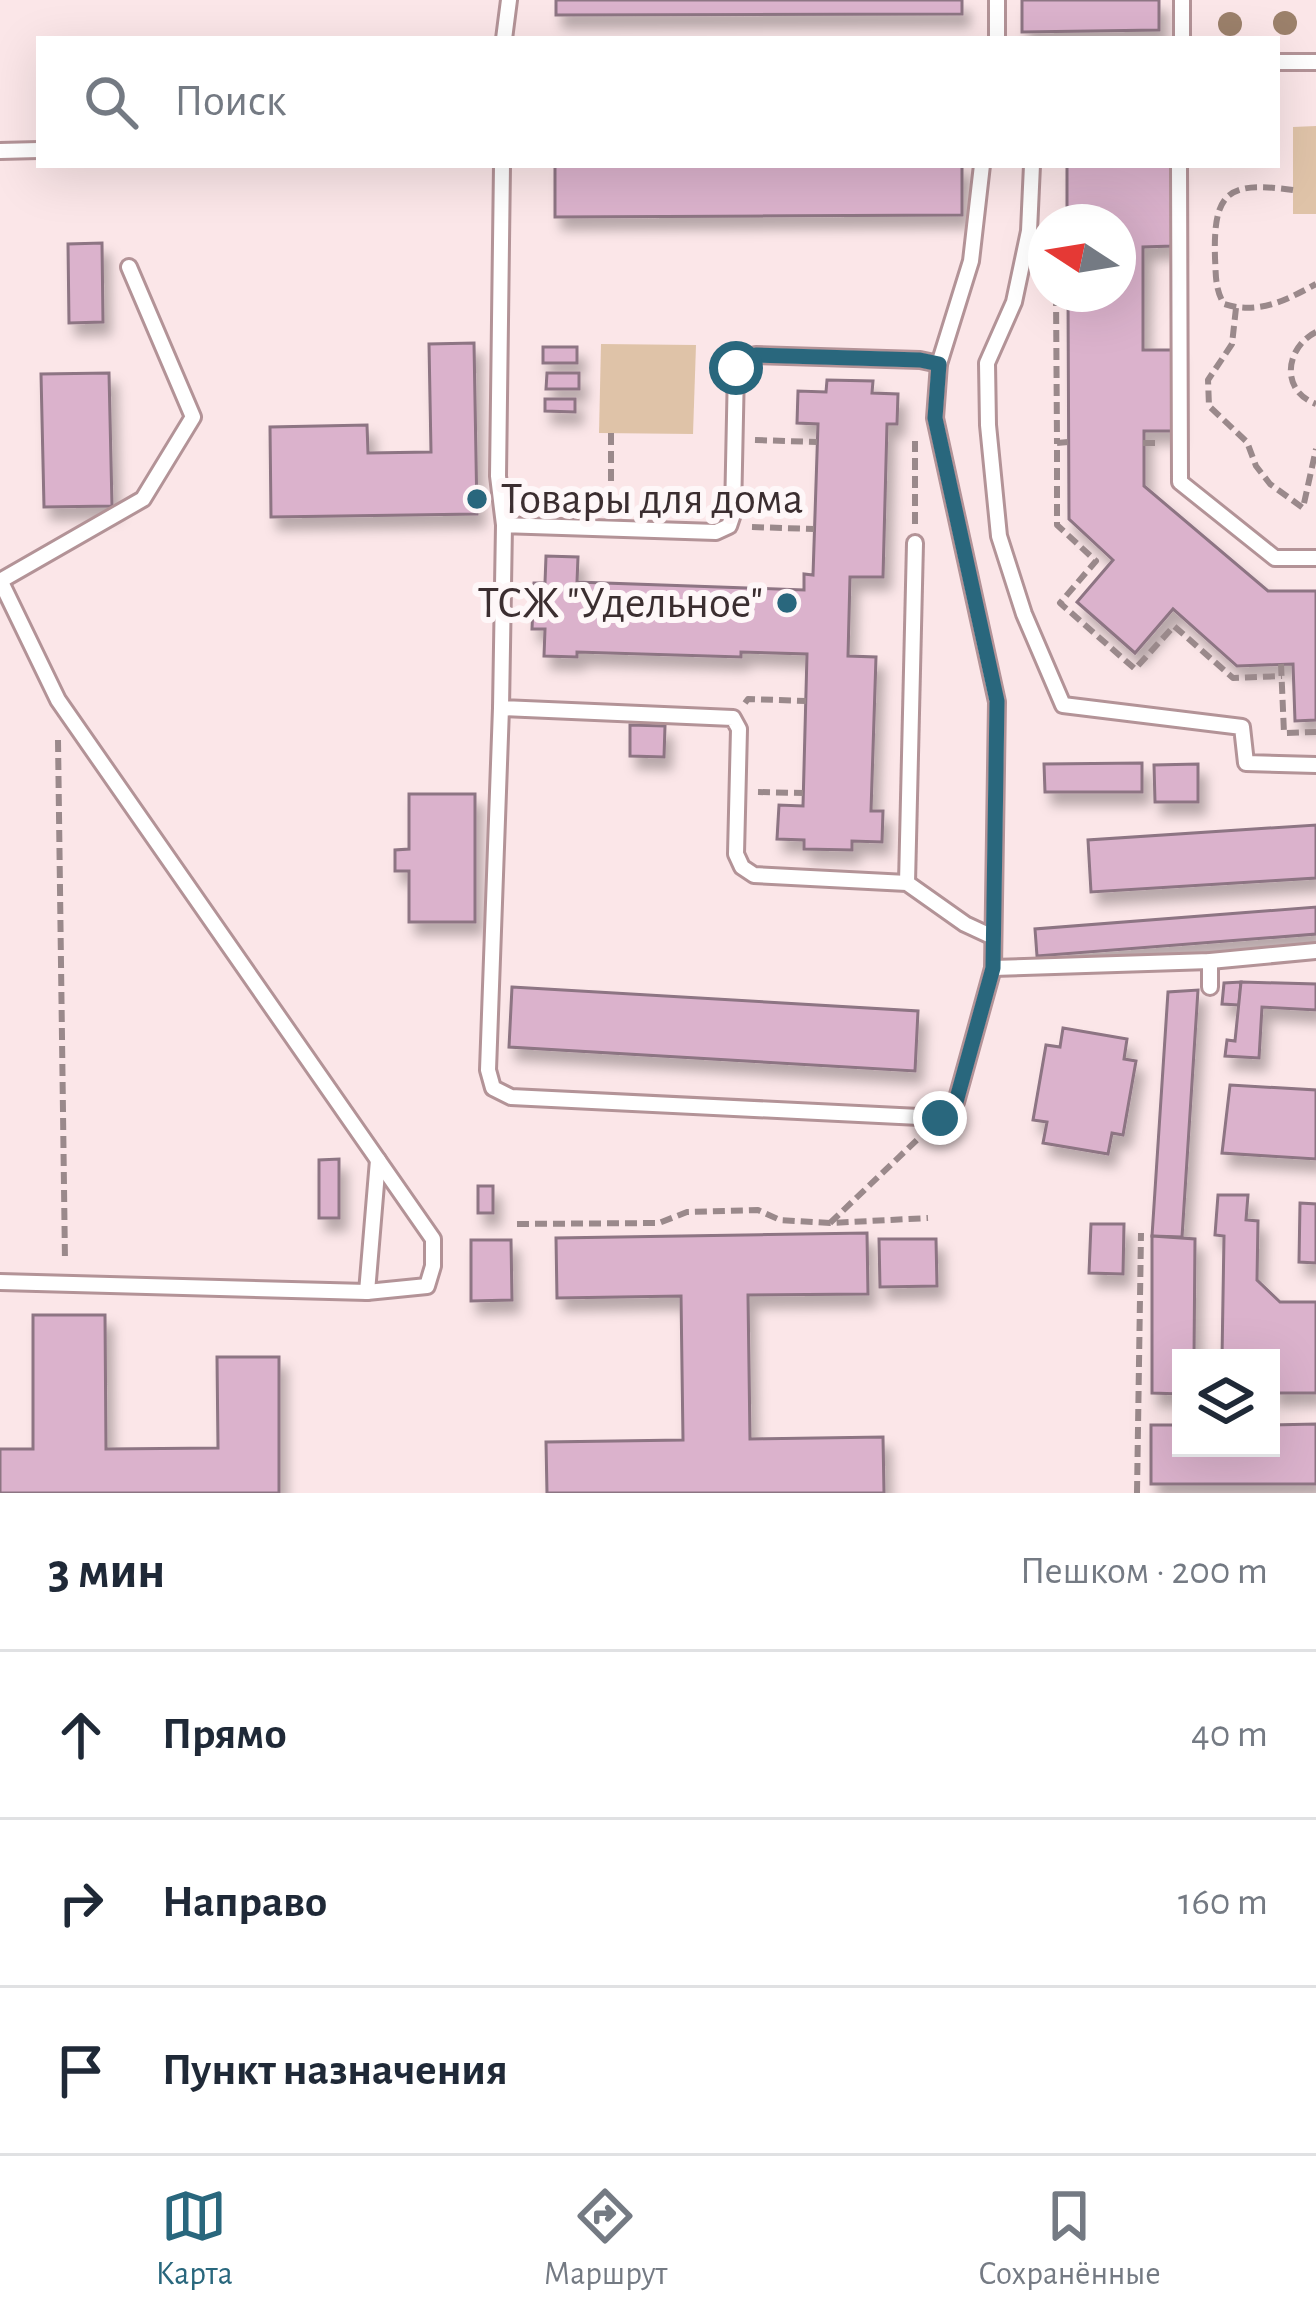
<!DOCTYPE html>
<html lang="ru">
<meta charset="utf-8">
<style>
body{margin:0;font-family:"Alegreya Sans",sans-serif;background:#f2f2f3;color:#1f2937}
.controls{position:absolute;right:36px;bottom:36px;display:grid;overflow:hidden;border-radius:0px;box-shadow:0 12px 48px #0002}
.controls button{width:108px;height:108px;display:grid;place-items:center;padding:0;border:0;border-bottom:3px solid #e0e1e3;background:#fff;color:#1f2937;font:60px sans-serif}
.compass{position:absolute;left:1028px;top:204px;width:108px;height:108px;border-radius:50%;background:#fff;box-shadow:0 12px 48px #0002;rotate:282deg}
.stop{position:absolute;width:36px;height:36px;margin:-27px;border:9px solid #29677d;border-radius:50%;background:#fff}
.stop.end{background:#29677d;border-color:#fff;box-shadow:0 3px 12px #0008}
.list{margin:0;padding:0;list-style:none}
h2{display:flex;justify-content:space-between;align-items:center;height:156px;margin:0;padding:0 48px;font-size:51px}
h2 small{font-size:39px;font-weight:400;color:#747a83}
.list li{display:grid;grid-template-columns:78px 1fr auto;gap:36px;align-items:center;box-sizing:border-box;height:168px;padding:0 48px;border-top:3px solid #e0e1e3}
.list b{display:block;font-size:45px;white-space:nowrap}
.list em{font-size:39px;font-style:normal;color:#747a83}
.icon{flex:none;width:66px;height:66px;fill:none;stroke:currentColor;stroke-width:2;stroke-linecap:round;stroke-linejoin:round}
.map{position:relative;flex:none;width:1316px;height:1493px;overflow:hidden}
.search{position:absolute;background:#fff;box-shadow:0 12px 48px #0002;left:36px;right:36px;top:36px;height:132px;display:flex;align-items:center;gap:30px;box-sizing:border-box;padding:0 42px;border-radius:0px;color:#747a83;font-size:45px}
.sheet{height:660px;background:#fff}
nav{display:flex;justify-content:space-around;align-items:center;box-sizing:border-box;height:168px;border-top:3px solid #e0e1e3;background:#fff;font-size:33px;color:#747a83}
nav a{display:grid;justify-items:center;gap:6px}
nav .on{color:#29677d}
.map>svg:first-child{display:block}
</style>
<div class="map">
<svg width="1316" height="1493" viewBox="0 0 1316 1493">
<defs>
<filter id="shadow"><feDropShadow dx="7" dy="12" stdDeviation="6" flood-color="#0004"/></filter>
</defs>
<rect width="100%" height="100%" fill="#fbe6e8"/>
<g fill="#dfc3a8">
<polygon points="1316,126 1316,214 1293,214 1293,127"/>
<polygon points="601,344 696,345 693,434 599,433"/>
</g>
<g fill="#dbb2cc" stroke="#8d7483" stroke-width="3" filter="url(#shadow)">
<polygon points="556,0 962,0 962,14 556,15"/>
<polygon points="1022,0 1159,0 1159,30 1022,32"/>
<polygon points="555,165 962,165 962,215 555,217"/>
<polygon points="1067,165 1173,165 1173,246 1143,247 1143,350 1173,350 1173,431 1144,431 1144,486 1268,591 1316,591 1316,720 1295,721 1293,664 1237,666 1173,609 1135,653 1077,602 1113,560 1069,519 1068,294 1118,294 1118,222 1067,222"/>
<polygon points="102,243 103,322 69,323 68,244"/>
<polygon points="474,343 477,514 271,517 270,427 367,425 368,453 431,452 429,344"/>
<rect x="543" y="347" width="34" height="16"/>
<polygon points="109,373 112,506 44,507 41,374"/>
<polygon points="547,373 579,373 579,389 546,389"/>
<polygon points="827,380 873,381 872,393 898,394 897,424 887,424 883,577 850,577 848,656 876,657 871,811 883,811 882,842 852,841 852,850 804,849 804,840 777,839 779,805 803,806 807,654 741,652 741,657 577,652 577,657 544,656 545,629 532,629 534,583 545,583 546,556 578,557 577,582 804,590 804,574 813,575 818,424 797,423 798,391 826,392"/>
<polygon points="545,399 575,399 575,412 545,411"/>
<polygon points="630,725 665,726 664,757 630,756"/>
<polygon points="1142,763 1142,792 1045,792 1044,764"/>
<polygon points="1198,764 1198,802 1155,802 1154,765"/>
<polygon points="409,794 475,794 475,922 409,922 409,871 395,871 395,850 409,849"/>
<polygon points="1316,825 1316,878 1091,892 1088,840"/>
<polygon points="1316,907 1316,934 1037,956 1035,929"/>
<polygon points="1241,982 1239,1005 1222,1004 1224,983"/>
<polygon points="1241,982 1316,984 1316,1010 1262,1007 1259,1058 1225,1056 1227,1040 1235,1041"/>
<polygon points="512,987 918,1011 915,1071 509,1047"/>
<polygon points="1198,990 1182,1237 1152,1236 1168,992"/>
<polygon points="1063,1028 1127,1039 1124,1059 1136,1061 1123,1135 1112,1133 1108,1154 1043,1143 1047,1122 1033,1120 1046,1045 1060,1047"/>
<polygon points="1230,1085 1316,1090 1316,1159 1222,1153"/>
<polygon points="339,1159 339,1218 319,1218 319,1160"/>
<rect x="478" y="1186" width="15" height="27"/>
<polygon points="1218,1195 1248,1195 1246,1220 1258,1221 1257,1280 1280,1302 1316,1302 1316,1393 1271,1393 1271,1358 1222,1358 1224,1236 1215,1235"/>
<polygon points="1300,1203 1316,1204 1316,1263 1299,1262"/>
<polygon points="1091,1224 1124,1224 1123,1274 1089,1273"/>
<polygon points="867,1233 868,1294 748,1295 750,1439 883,1437 884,1493 547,1493 546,1442 683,1440 681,1296 557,1298 556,1238"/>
<polygon points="1152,1236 1195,1239 1194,1358 1181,1358 1181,1394 1152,1393"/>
<polygon points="879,1239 936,1239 937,1286 880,1287"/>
<polygon points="471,1240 511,1240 512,1300 471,1301"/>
<polygon points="33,1315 105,1315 106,1449 218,1448 217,1357 279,1357 279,1493 0,1493 0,1449 33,1449"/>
<polygon points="1316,1424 1316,1484 1151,1484 1151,1425 1181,1425 1181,1448 1271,1448 1271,1425"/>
</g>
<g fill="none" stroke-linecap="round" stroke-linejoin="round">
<defs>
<g id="lane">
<polyline points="997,0 997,39"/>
<polyline points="1182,0 1182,39"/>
<polyline points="504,39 509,0"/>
<polyline points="1277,62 1316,62"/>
<polyline points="0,151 39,150"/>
<polyline points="502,165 498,476 504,525"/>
<polyline points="1032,165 1029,231 1014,302 987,363 988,425 999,536 1024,614 1063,705 1242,727 1246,763 1316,765"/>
<polyline points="1179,165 1180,482 1275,558 1316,558"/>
<polyline points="939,364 920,360 756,355 743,358 736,368 733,514 729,526 716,532 504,525 501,708 733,718 739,729 736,854 742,867 754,875 907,883 965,924 993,937"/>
<polyline points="0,580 58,700 433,1239 433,1266 427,1286 367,1292 0,1282"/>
<polyline points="0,581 143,499 193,417 129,267"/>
<polyline points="501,708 488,1070 493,1088 511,1097 940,1118 956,1102 993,968 997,702 935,418 939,364 971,261 982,165"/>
<polyline points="907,883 915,543"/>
<polyline points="1210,961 1210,987"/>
<polyline points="993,968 1210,961 1316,951"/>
<polyline points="367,1292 378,1160"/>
</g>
</defs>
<use href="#lane" stroke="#b39397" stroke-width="20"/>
<g stroke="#9a898b" stroke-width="6" stroke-dasharray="12 6" stroke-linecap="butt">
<path d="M1293,190C1228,181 1213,191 1215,258C1216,276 1215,289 1224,304C1258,315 1287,300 1316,284"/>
<polyline points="1056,294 1057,443"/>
<polyline points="1236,308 1232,344 1208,380 1209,406 1247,442 1256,466 1270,484 1303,508 1316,449"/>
<path d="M1316,332C1286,347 1279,390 1316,404"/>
<polyline points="611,433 611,508"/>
<polyline points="755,440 817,442"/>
<polyline points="1068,442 1057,443 1057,525 1096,561 1060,603 1135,669 1174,626 1233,678 1282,676"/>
<polyline points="1143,443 1155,443 1155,446"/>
<polyline points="915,524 915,441"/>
<polyline points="752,527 814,529"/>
<polyline points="1281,664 1284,733 1316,732"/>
<polyline points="745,703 748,699 806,701"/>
<polyline points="58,740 65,1261"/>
<polyline points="758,792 803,793"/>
<polyline points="830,1223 920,1137"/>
<polyline points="517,1224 659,1223 687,1212 758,1210 780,1220 830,1223 928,1218"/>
<polyline points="1137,1493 1141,1233"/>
</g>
<use href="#lane" stroke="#fff" stroke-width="14"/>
</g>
<g fill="#9c816b">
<circle cx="1285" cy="23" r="12"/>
<circle cx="1230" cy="24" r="12"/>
</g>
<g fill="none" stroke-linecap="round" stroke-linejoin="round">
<polyline stroke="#29677d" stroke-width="15" points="736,368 743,358 756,355 920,360 939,364 935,418 997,701 993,968 956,1102 940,1118"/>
</g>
<g fill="#29677d" stroke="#fef7f8" stroke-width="4.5">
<circle cx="477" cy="499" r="12"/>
<circle cx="787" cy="603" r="12"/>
</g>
<g text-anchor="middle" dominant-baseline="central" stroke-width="12" stroke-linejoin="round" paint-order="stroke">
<g font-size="45" fill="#3b2e30" stroke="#fef7f8" text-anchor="start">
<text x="501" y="499">Товары для дома</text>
<text x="763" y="603" text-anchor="end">ТСЖ "Удельное"</text>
</g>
</g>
</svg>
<div class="controls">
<button><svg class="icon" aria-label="layers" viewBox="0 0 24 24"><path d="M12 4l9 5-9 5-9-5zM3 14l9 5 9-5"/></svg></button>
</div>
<svg class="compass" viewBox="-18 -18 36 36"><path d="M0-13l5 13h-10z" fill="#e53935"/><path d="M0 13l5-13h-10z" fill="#747a83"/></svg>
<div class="stop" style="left:736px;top:368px"></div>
<div class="stop end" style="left:940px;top:1118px"></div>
<div class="search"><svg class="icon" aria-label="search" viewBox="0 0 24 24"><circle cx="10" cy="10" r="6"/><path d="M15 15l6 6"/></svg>Поиск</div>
</div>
<section class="sheet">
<h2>3 мин<small>Пешком · 200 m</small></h2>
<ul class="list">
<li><svg class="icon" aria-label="ahead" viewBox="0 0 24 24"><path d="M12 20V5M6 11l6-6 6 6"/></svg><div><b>Прямо</b></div><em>40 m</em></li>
<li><svg class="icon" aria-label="right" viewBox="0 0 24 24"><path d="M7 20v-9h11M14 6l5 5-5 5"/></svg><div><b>Направо</b></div><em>160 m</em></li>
<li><svg class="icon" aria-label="arrive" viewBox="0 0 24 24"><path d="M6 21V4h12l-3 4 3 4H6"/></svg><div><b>Пункт назначения</b></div></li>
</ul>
</section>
<nav>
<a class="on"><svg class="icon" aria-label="map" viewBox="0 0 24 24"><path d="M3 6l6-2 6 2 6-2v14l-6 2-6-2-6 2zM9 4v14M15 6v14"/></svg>Карта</a>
<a><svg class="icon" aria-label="directions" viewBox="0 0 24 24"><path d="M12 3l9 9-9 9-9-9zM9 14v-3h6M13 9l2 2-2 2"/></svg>Маршрут</a>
<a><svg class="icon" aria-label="saved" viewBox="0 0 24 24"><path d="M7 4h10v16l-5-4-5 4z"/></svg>Сохранённые</a>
</nav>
